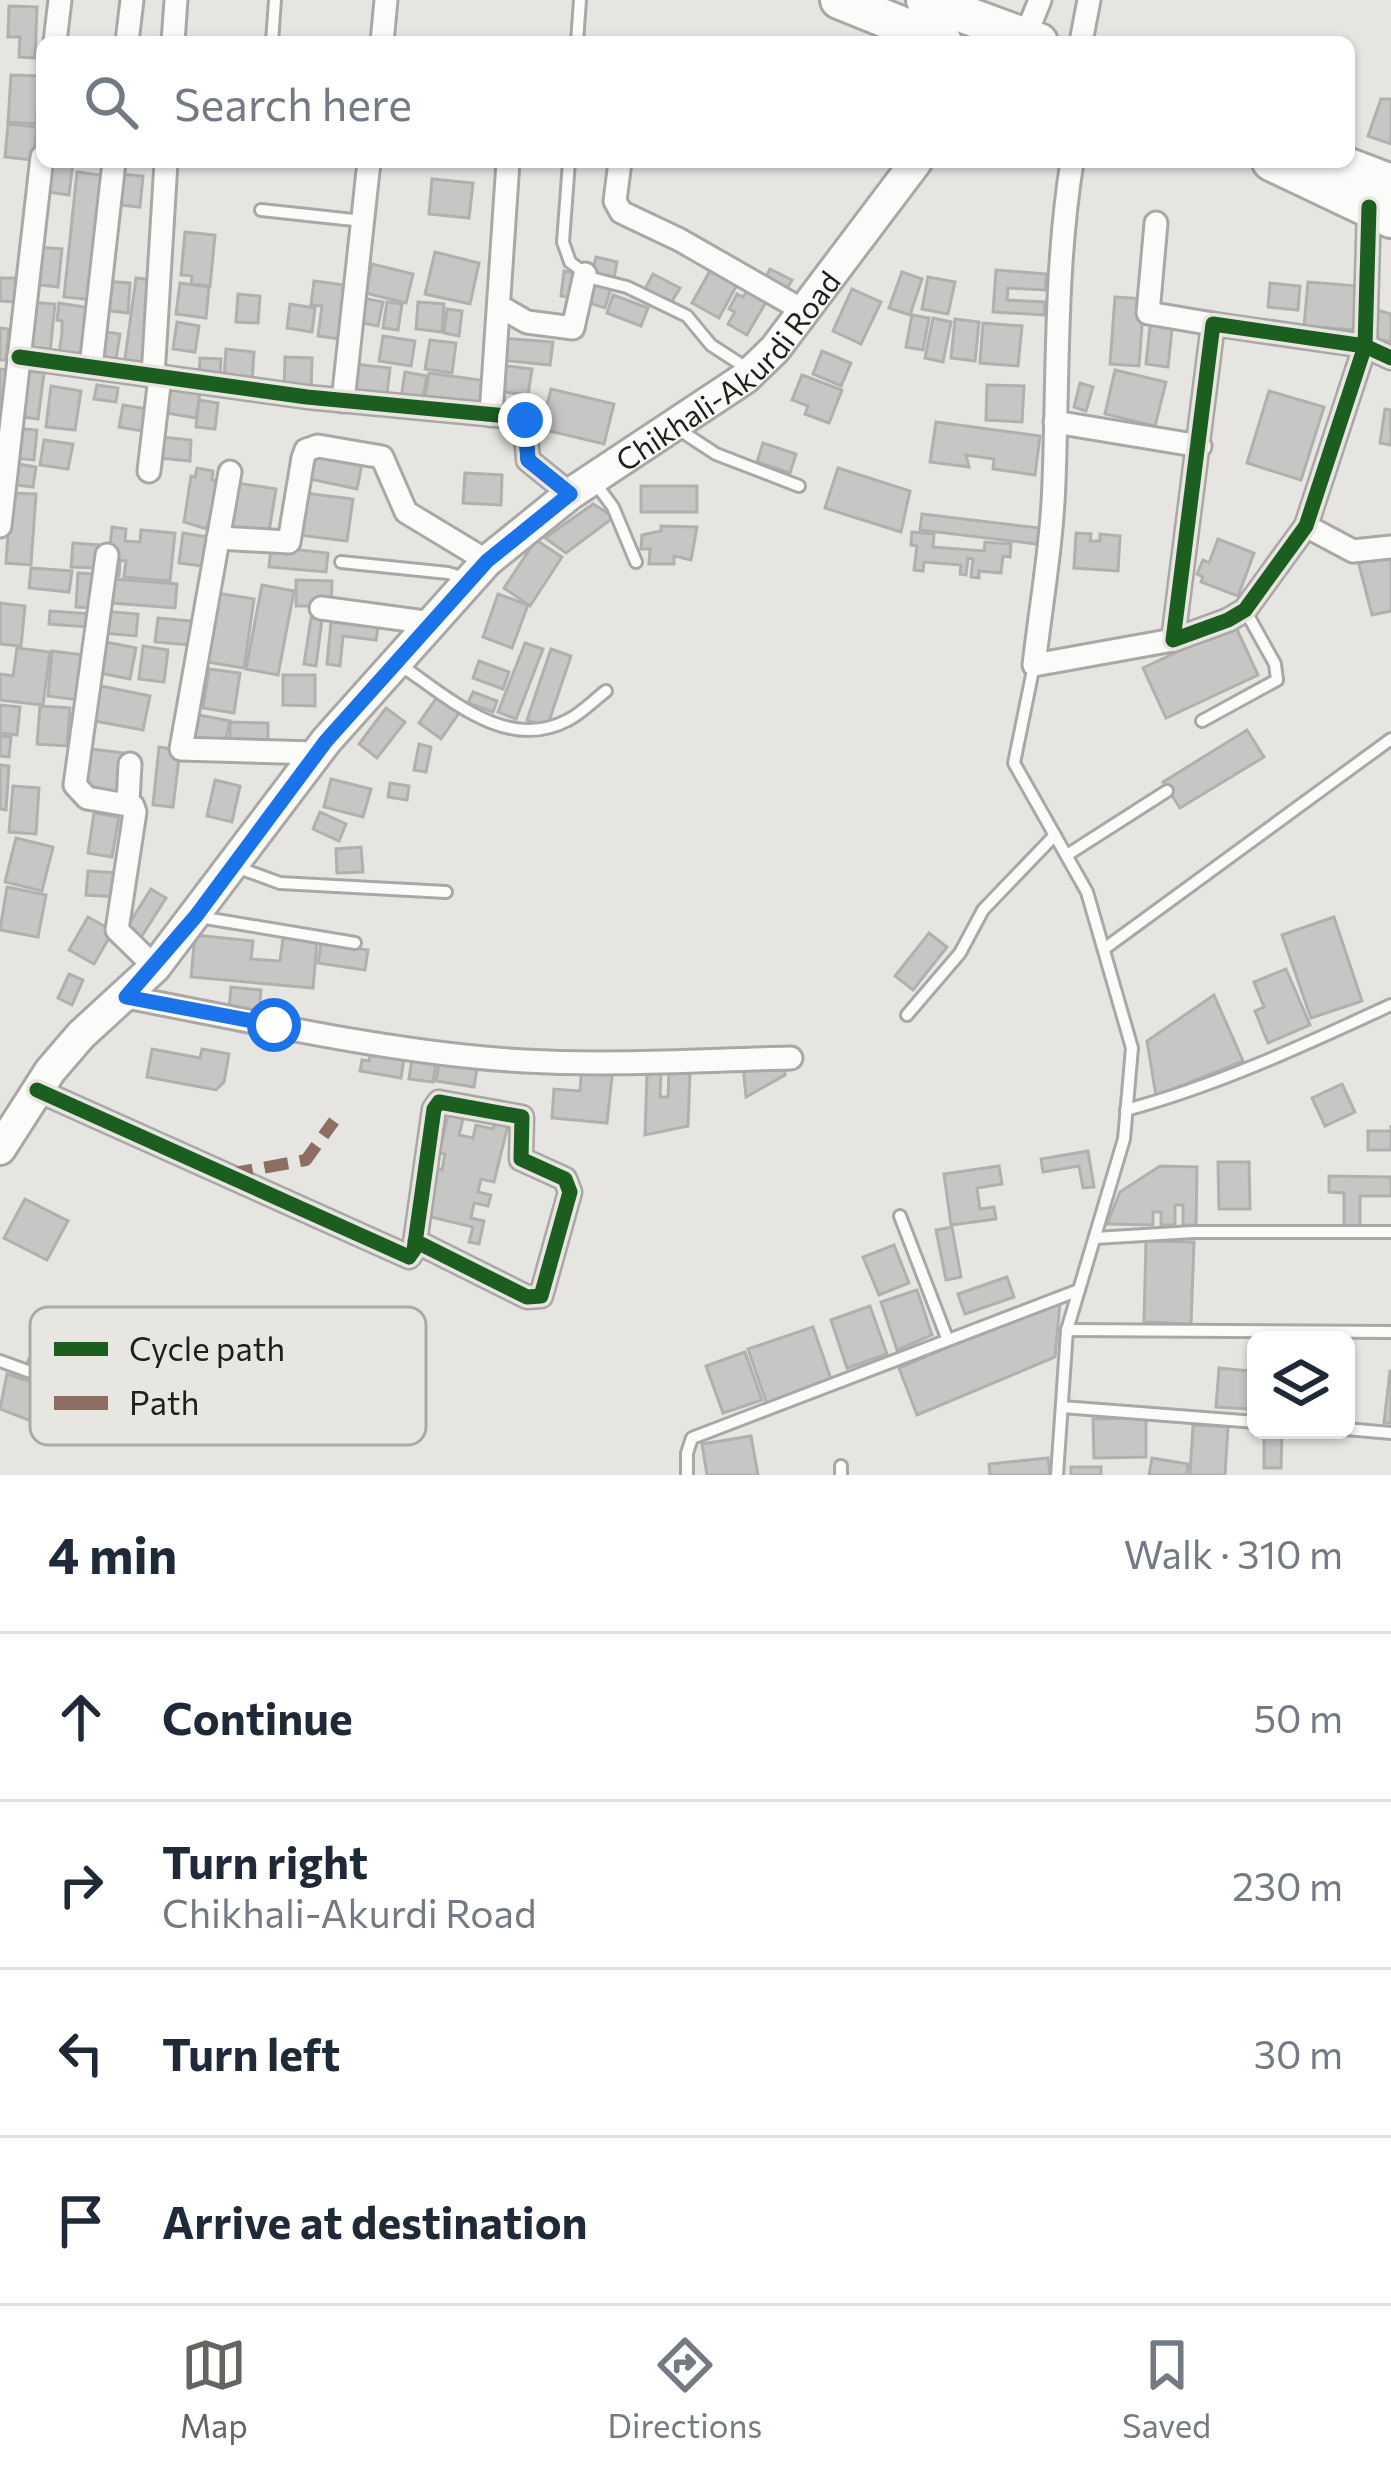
<!DOCTYPE html>
<meta charset="utf-8">
<style>
body{margin:0;font-family:Commissioner,sans-serif;background:#f6f6f7;color:#1f2937}
.controls{position:absolute;right:36px;bottom:36px;display:grid;overflow:hidden;border-radius:18px;box-shadow:0 3px 9px #0004}
.controls button{width:108px;height:108px;display:grid;place-items:center;padding:0;border:0;border-bottom:3px solid #e0e1e3;background:#fff;color:#1f2937;font:60px sans-serif}
.stop{position:absolute;width:36px;height:36px;margin:-27px;border:9px solid #1a73e8;border-radius:50%;background:#fff}
.stop.end{background:#1a73e8;border-color:#fff;box-shadow:0 3px 12px #0008}
.list{margin:0;padding:0;list-style:none}
h2{display:flex;justify-content:space-between;align-items:center;height:156px;margin:0;padding:0 48px;font-size:51px}
h2 small{font-size:39px;font-weight:400;color:#747a83}
.list li{display:grid;grid-template-columns:78px 1fr auto;gap:36px;align-items:center;box-sizing:border-box;height:168px;padding:0 48px;border-top:3px solid #e0e1e3}
.list b{display:block;font-size:45px;white-space:nowrap}
.list p{margin:0;font-size:39px;white-space:nowrap;color:#747a83}
.list em{font-size:39px;font-style:normal;color:#747a83}
.icon{flex:none;width:66px;height:66px;fill:none;stroke:currentColor;stroke-width:2;stroke-linecap:round;stroke-linejoin:round}
.map{position:relative;flex:none;width:1391px;height:1475px;overflow:hidden}
.search{position:absolute;background:#fff;box-shadow:0 3px 9px #0004;left:36px;right:36px;top:36px;height:132px;display:flex;align-items:center;gap:30px;box-sizing:border-box;padding:0 42px;border-radius:18px;color:#747a83;font-size:45px}
.sheet{height:828px;background:#fff}
nav{display:flex;justify-content:space-around;align-items:center;box-sizing:border-box;height:168px;border-top:3px solid #e0e1e3;background:#fff;font-size:33px;color:#747a83}
nav a{display:grid;justify-items:center;gap:6px}
nav .on{color:#646460}
.map>svg:first-child{display:block}
</style>
<div class="map">
<svg width="1391" height="1475" viewBox="0 0 1391 1475">
<rect width="100%" height="100%" fill="#e6e5e1"/>
<g fill="#c6c6c5" stroke="#b0b1af" stroke-width="3">
<polygon points="9,6 37,7 35,58 19,57 20,37 8,37"/>
<polygon points="11,75 39,76 36,124 8,122"/>
<polygon points="1381,99 1391,99 1391,144 1368,136"/>
<polygon points="8,124 37,127 33,160 5,157"/>
<polygon points="46,162 73,162 69,195 42,191"/>
<polygon points="77,172 108,176 96,300 64,297"/>
<polygon points="121,174 143,176 140,207 118,205"/>
<polygon points="432,179 473,183 469,218 429,214"/>
<polygon points="185,232 215,235 210,286 191,284 192,276 181,275"/>
<polygon points="36,247 62,249 58,287 32,284"/>
<polygon points="435,252 479,263 470,304 425,294"/>
<polygon points="596,257 617,262 614,278 592,273"/>
<polygon points="372,264 413,274 406,303 365,293"/>
<polygon points="711,269 738,283 719,318 692,303"/>
<polygon points="770,269 792,280 782,297 761,286"/>
<polygon points="996,270 1047,274 1045,290 1008,288 1007,300 1045,302 1044,315 993,312"/>
<polygon points="564,271 580,274 577,298 561,296"/>
<polygon points="902,272 922,279 910,315 889,308"/>
<polygon points="653,274 680,288 671,303 645,289"/>
<polygon points="928,277 955,282 948,314 922,309"/>
<polygon points="0,278 16,278 15,302 0,301"/>
<polygon points="136,278 155,280 144,365 124,366"/>
<polygon points="588,280 611,288 605,308 582,301"/>
<polygon points="104,281 130,283 128,313 101,310"/>
<polygon points="314,281 345,285 342,310 351,311 347,340 318,336 322,306 311,305"/>
<polygon points="1308,282 1358,286 1354,330 1304,326"/>
<polygon points="180,283 209,287 206,318 176,314"/>
<polygon points="1270,283 1300,286 1298,310 1268,307"/>
<polygon points="852,289 881,302 861,344 833,331"/>
<polygon points="747,291 766,302 747,335 728,324 735,312 729,309 737,294 743,297"/>
<polygon points="238,294 260,296 258,323 236,322"/>
<polygon points="613,295 648,308 641,326 607,313"/>
<polygon points="1115,297 1144,299 1139,366 1110,364"/>
<polygon points="362,298 383,302 378,326 358,322"/>
<polygon points="30,302 55,304 50,353 26,351"/>
<polygon points="387,302 402,304 398,330 383,328"/>
<polygon points="418,302 444,304 442,332 416,329"/>
<polygon points="59,303 90,308 82,357 59,354 62,333 62,321 57,320"/>
<polygon points="290,304 315,308 312,332 287,328"/>
<polygon points="447,309 462,311 459,336 444,333"/>
<polygon points="1377,310 1391,314 1391,342 1371,338"/>
<polygon points="912,315 929,318 923,350 906,347"/>
<polygon points="1151,317 1173,320 1168,367 1146,364"/>
<polygon points="933,318 951,322 943,362 925,358"/>
<polygon points="955,319 979,322 975,361 951,358"/>
<polygon points="177,322 199,326 195,352 173,349"/>
<polygon points="983,323 1022,326 1018,366 980,363"/>
<polygon points="0,328 9,329 6,360 0,360"/>
<polygon points="99,331 120,334 115,365 94,361"/>
<polygon points="383,336 415,341 411,366 379,361"/>
<polygon points="503,338 553,342 550,365 501,360"/>
<polygon points="430,340 456,343 452,373 425,369"/>
<polygon points="226,349 254,352 252,381 224,378"/>
<polygon points="822,351 851,363 841,386 813,374"/>
<polygon points="285,357 312,358 311,394 284,393"/>
<polygon points="200,358 221,359 220,376 199,375"/>
<polygon points="354,364 390,368 386,402 350,397"/>
<polygon points="501,365 532,369 528,395 497,391"/>
<polygon points="0,369 7,370 0,426"/>
<polygon points="22,370 44,373 38,419 16,416"/>
<polygon points="1115,370 1166,382 1155,426 1105,414"/>
<polygon points="405,372 427,376 422,402 401,398"/>
<polygon points="429,373 487,381 484,405 425,397"/>
<polygon points="802,375 842,390 829,423 805,414 808,406 792,400"/>
<polygon points="1080,383 1093,387 1086,411 1074,407"/>
<polygon points="97,385 118,388 116,402 94,399"/>
<polygon points="987,385 1024,386 1022,422 986,420"/>
<polygon points="51,386 81,391 75,430 46,427"/>
<polygon points="165,388 200,393 196,418 161,412"/>
<polygon points="551,389 614,404 604,444 541,429"/>
<polygon points="1269,391 1324,407 1301,480 1247,463"/>
<polygon points="199,400 218,403 215,429 196,427"/>
<polygon points="123,405 153,410 149,432 119,427"/>
<polygon points="1385,409 1391,410 1391,445 1380,443"/>
<polygon points="936,422 1040,436 1035,475 993,469 994,459 966,455 969,467 930,462"/>
<polygon points="12,428 37,430 34,460 10,458"/>
<polygon points="161,437 191,440 190,461 159,458"/>
<polygon points="44,440 73,444 68,469 40,465"/>
<polygon points="763,443 796,454 790,473 757,462"/>
<polygon points="315,449 363,459 357,489 310,479"/>
<polygon points="12,463 36,467 33,487 9,484"/>
<polygon points="197,468 213,471 212,480 219,481 212,525 208,524 207,529 184,522 191,476 195,477"/>
<polygon points="838,468 910,491 901,532 825,508"/>
<polygon points="465,473 502,475 501,505 463,503"/>
<polygon points="237,483 276,489 268,538 229,532"/>
<rect x="641" y="486" width="56" height="26"/>
<polygon points="11,493 36,494 31,565 6,563"/>
<polygon points="304,493 353,499 347,541 299,535"/>
<polygon points="593,504 614,517 566,553 545,538"/>
<polygon points="922,514 1039,528 1037,544 920,530"/>
<polygon points="661,526 697,527 691,560 674,556 674,564 649,564 650,549 641,549 642,535 661,531"/>
<polygon points="112,527 126,529 125,541 140,542 141,530 175,533 170,581 124,577 126,561 120,560 119,576 107,575"/>
<polygon points="912,532 934,534 933,547 984,551 985,542 1011,544 1010,557 1003,556 1001,573 979,571 979,578 971,577 973,559 968,558 966,575 960,574 961,565 924,562 923,571 914,570 917,546 911,545"/>
<polygon points="183,533 214,538 210,567 179,563"/>
<polygon points="1076,533 1091,534 1090,541 1100,541 1100,534 1120,536 1118,571 1074,568"/>
<polygon points="1218,539 1254,553 1238,596 1201,582 1203,577 1197,574 1203,560 1209,563"/>
<polygon points="536,540 562,557 530,606 504,588"/>
<polygon points="73,543 99,545 97,568 71,567"/>
<polygon points="271,547 328,553 326,572 269,567"/>
<polygon points="1391,549 1391,611 1372,615 1357,557"/>
<polygon points="31,568 72,571 69,592 29,588"/>
<polygon points="78,573 94,574 93,608 76,607"/>
<polygon points="114,579 177,584 175,608 112,603"/>
<polygon points="296,580 332,581 331,606 296,606"/>
<polygon points="262,585 294,591 278,675 246,669"/>
<polygon points="216,593 254,599 244,668 207,662"/>
<polygon points="498,594 528,605 512,648 483,637"/>
<polygon points="0,603 25,606 21,646 0,644"/>
<polygon points="50,611 90,614 89,627 49,624"/>
<polygon points="102,611 138,614 136,636 100,633"/>
<polygon points="158,618 192,621 190,645 155,642"/>
<polygon points="311,618 322,619 316,666 304,664"/>
<polygon points="331,622 378,627 376,640 343,636 340,666 327,664"/>
<polygon points="1235,625 1258,675 1166,718 1143,668"/>
<polygon points="101,641 136,648 130,679 95,672"/>
<polygon points="525,643 543,649 516,719 498,712"/>
<polygon points="143,646 168,650 164,682 139,679"/>
<polygon points="17,648 50,652 43,705 0,700 0,674 13,676"/>
<polygon points="551,649 571,656 547,727 527,720"/>
<polygon points="52,651 84,655 80,700 48,696"/>
<polygon points="479,661 509,672 503,689 473,678"/>
<polygon points="209,669 240,673 234,713 203,708"/>
<polygon points="283,675 315,675 315,706 283,705"/>
<polygon points="91,684 150,696 143,730 84,719"/>
<polygon points="473,692 497,701 493,712 468,703"/>
<polygon points="437,697 459,713 441,739 419,723"/>
<polygon points="0,705 20,707 17,735 0,733"/>
<polygon points="40,706 70,708 67,746 37,744"/>
<polygon points="386,708 405,722 377,758 359,744"/>
<polygon points="199,715 230,721 224,747 194,740"/>
<polygon points="230,722 268,723 268,745 230,744"/>
<polygon points="1247,730 1264,757 1180,808 1163,782"/>
<polygon points="0,736 11,737 9,757 0,756"/>
<polygon points="419,744 431,747 426,772 414,770"/>
<polygon points="159,747 180,750 173,807 153,805"/>
<polygon points="84,748 124,753 119,795 83,791"/>
<polygon points="0,765 9,766 6,810 0,809"/>
<polygon points="331,779 371,789 363,817 324,807"/>
<polygon points="215,780 240,786 232,822 207,816"/>
<polygon points="390,783 409,786 407,800 388,797"/>
<polygon points="13,786 39,788 36,834 9,832"/>
<polygon points="320,812 346,824 339,841 313,829"/>
<polygon points="94,813 119,817 112,857 88,853"/>
<polygon points="16,838 53,847 42,891 5,882"/>
<polygon points="361,847 363,872 337,873 336,849"/>
<polygon points="88,871 118,873 116,897 86,895"/>
<polygon points="7,887 46,895 38,937 0,930"/>
<polygon points="151,889 166,898 140,939 125,930"/>
<polygon points="88,917 113,931 94,964 69,950"/>
<polygon points="1334,917 1362,1001 1311,1018 1282,935"/>
<polygon points="929,933 947,947 913,990 895,976"/>
<polygon points="195,935 253,941 251,959 280,961 283,938 317,941 313,988 191,977"/>
<polygon points="321,943 368,950 365,970 318,963"/>
<polygon points="1286,969 1310,1025 1268,1043 1255,1011 1264,1007 1254,982"/>
<polygon points="69,974 83,980 72,1005 58,998"/>
<polygon points="231,987 261,990 259,1012 229,1010"/>
<polygon points="1214,995 1243,1061 1156,1096 1147,1041"/>
<polygon points="372,1047 405,1052 401,1078 360,1071 362,1060 369,1061"/>
<polygon points="152,1049 200,1058 202,1049 229,1054 224,1082 216,1090 147,1077"/>
<polygon points="413,1052 437,1056 433,1082 409,1079"/>
<polygon points="440,1056 478,1062 474,1087 436,1081"/>
<polygon points="785,1060 785,1075 746,1097 743,1064"/>
<polygon points="582,1064 613,1067 607,1123 552,1118 554,1089 580,1091"/>
<polygon points="669,1070 690,1071 688,1126 645,1135 647,1073 661,1074 660,1097 668,1097"/>
<polygon points="1342,1084 1355,1112 1325,1126 1312,1098"/>
<polygon points="450,1107 465,1111 459,1135 473,1138 476,1125 493,1129 495,1118 509,1121 494,1182 481,1179 478,1192 491,1195 488,1206 474,1203 471,1218 484,1221 479,1244 469,1242 473,1227 422,1215 433,1167 442,1170 445,1154 439,1153"/>
<polygon points="1391,1125 1391,1150 1368,1150 1368,1131 1391,1131"/>
<polygon points="1088,1151 1094,1187 1083,1188 1079,1166 1043,1172 1041,1159"/>
<polygon points="1218,1162 1249,1162 1250,1209 1219,1209"/>
<polygon points="999,1166 1002,1184 977,1188 980,1209 994,1207 996,1219 951,1225 944,1174"/>
<polygon points="1160,1166 1197,1167 1196,1225 1183,1225 1183,1205 1175,1205 1175,1225 1161,1225 1161,1212 1153,1212 1153,1225 1107,1224 1120,1192"/>
<polygon points="1329,1176 1391,1177 1391,1196 1360,1196 1360,1227 1344,1227 1344,1193 1329,1192"/>
<polygon points="25,1199 68,1221 47,1260 4,1238"/>
<polygon points="952,1227 961,1277 946,1280 936,1230"/>
<polygon points="1146,1241 1194,1242 1191,1324 1144,1322"/>
<polygon points="894,1245 909,1283 879,1295 863,1257"/>
<polygon points="1007,1277 1014,1297 965,1314 958,1294"/>
<polygon points="917,1290 932,1335 897,1350 881,1302"/>
<polygon points="1060,1303 1055,1357 917,1415 899,1368 1033,1311"/>
<polygon points="870,1306 887,1354 847,1368 831,1320"/>
<polygon points="813,1327 832,1382 767,1404 748,1349"/>
<polygon points="38,1340 73,1352 62,1379 26,1365"/>
<polygon points="745,1352 762,1400 723,1413 706,1366"/>
<polygon points="1219,1368 1251,1371 1248,1409 1216,1407"/>
<polygon points="1390,1371 1391,1371 1391,1423 1384,1423"/>
<polygon points="7,1374 55,1390 44,1426 0,1409"/>
<polygon points="1146,1418 1146,1457 1094,1458 1093,1419"/>
<polygon points="1193,1425 1228,1427 1225,1475 1190,1475"/>
<polygon points="1264,1430 1282,1430 1281,1468 1264,1468"/>
<polygon points="751,1436 758,1475 707,1475 702,1444"/>
<polygon points="1048,1458 1050,1475 990,1475 989,1464"/>
<polygon points="1152,1458 1188,1464 1187,1475 1149,1475"/>
<rect x="1071" y="1467" width="30" height="8"/>
</g>
<g fill="none" stroke-linecap="round" stroke-linejoin="round">
<defs>
<g id="service">
<polyline points="272,42 275,0"/>
<polyline points="577,42 580,0"/>
<polyline points="569,162 563,242 570,262 591,278 627,287 687,316 711,345 748,369"/>
<polyline points="261,210 363,221"/>
<polyline points="678,429 716,454 799,486"/>
<polyline points="593,480 613,507 636,562"/>
<polyline points="341,562 448,573 468,579"/>
<path d="M399,664C448,697 506,753 568,720C582,713 594,700 606,691"/>
<polyline points="1034,665 1014,763 1087,892 1132,1048 1124,1139 1067,1330 1057,1475"/>
<polyline points="1202,721 1277,680 1275,664 1245,610"/>
<polyline points="1067,855 1167,791"/>
<polyline points="236,867 280,883 446,892"/>
<polyline points="199,917 355,943"/>
<polyline points="1104,949 1391,739"/>
<polyline points="907,1015 960,953 983,910 1055,835"/>
<path d="M1126,1110C1219,1085 1304,1045 1391,1005"/>
<polyline points="900,1216 947,1338"/>
<polyline points="1095,1238 1193,1232 1391,1232"/>
<polyline points="1067,1330 1391,1332"/>
<polyline points="0,1361 193,1431"/>
<polyline points="1062,1407 1256,1422"/>
<polyline points="1346,1429 1391,1433"/>
<polyline points="687,1475 687,1453 692,1438 1079,1290"/>
<polyline points="841,1475 841,1466"/>
</g>
<g id="minor">
<polyline points="1025,37 1040,0"/>
<polyline points="55,42 60,0"/>
<polyline points="127,42 132,0"/>
<polyline points="173,42 176,0"/>
<polyline points="382,42 386,0"/>
<polyline points="1081,42 1089,0"/>
<polyline points="620,162 615,201 621,212 680,240 804,311"/>
<path d="M1072,162C1055,268 1058,375 1054,482C1052,543 1041,605 1034,665L1173,640"/>
<polyline points="1369,207 1365,346 1306,526 1245,610 1228,620 1173,640 1213,324 1365,346 1391,358"/>
<polyline points="1156,223 1148,313 1213,324"/>
<polyline points="499,306 527,322 573,328 585,274"/>
<polyline points="19,357 307,397 517,417 525,420 528,460 570,494"/>
<polyline points="91,367 114,162"/>
<polyline points="153,376 166,162"/>
<polyline points="343,401 369,162"/>
<polyline points="491,415 508,162"/>
<polyline points="1055,422 1200,446"/>
<polyline points="149,471 160,377"/>
<polyline points="230,472 181,749 317,753"/>
<polyline points="0,526 42,157"/>
<polyline points="1306,526 1353,551 1391,547"/>
<polyline points="218,538 289,542 303,458 306,450 318,446 382,457 406,512 487,561"/>
<polyline points="107,555 75,785 87,798 133,806 135,812 117,930 155,967"/>
<polyline points="321,608 432,623"/>
<polyline points="128,802 130,764"/>
<path d="M126,997C253,1021 396,1054 525,1061C613,1066 702,1060 791,1058"/>
<polyline points="37,1090 409,1257 414,1250 434,1109 439,1102 522,1117 521,1159 565,1179 570,1192 541,1296 527,1297 415,1241"/>
</g>
<g id="secondary">
<path id="s1" d="M0,1149L50,1071L81,1035L155,967L326,741L487,561L570,494L745,378L775,349L916,162"/>
</g>
<g id="primary">
<polyline points="839,0 943,42"/>
<polyline points="925,0 1039,42"/>
<polyline points="1271,162 1391,219"/>
<polyline points="1336,162 1391,183"/>
</g>
</defs>
<use href="#service" stroke="#aaa8a6" stroke-width="16"/>
<use href="#minor" stroke="#aaa8a6" stroke-width="27"/>
<use href="#secondary" stroke="#aaa8a6" stroke-width="36"/>
<use href="#primary" stroke="#aaa8a6" stroke-width="42"/>
<use href="#service" stroke="#fbfbfa" stroke-width="10"/>
<use href="#minor" stroke="#fbfbfa" stroke-width="21"/>
<use href="#secondary" stroke="#fbfbfa" stroke-width="30"/>
<use href="#primary" stroke="#fbfbfa" stroke-width="36"/>
<polyline stroke="#8d6e63" stroke-width="12" stroke-dasharray="24 12" stroke-linecap="butt" points="229,1174 306,1160 334,1121"/>
<defs>
<g id="cycleway">
<polyline points="1369,207 1365,346 1306,526 1245,610 1228,620 1173,640 1213,324 1365,346 1391,358"/>
<polyline points="19,357 307,397 517,417 525,420 528,460 570,494"/>
<polyline points="37,1090 409,1257 414,1250 434,1109 439,1102 522,1117 521,1159 565,1179 570,1192 541,1296 527,1297 415,1241"/>
</g>
</defs>
<use href="#cycleway" stroke="#e7e6e0" stroke-width="22"/>
<use href="#cycleway" stroke="#1b5e20" stroke-width="15"/>
</g>
<g fill="none" stroke-linecap="round" stroke-linejoin="round">
<polyline stroke="#1a73e8" stroke-width="15" points="274,1025 126,997 196,916 326,741 487,561 570,494 528,460 525,420"/>
</g>
<g text-anchor="middle" dominant-baseline="central" stroke-width="12" stroke-linejoin="round" paint-order="stroke">
<g font-size="30" fill="#1e1e1b" stroke="#e7e6e0">
<text stroke="none"><textPath href="#s1" startOffset="1074">Chikhali-Akurdi Road</textPath></text>
</g>
</g>
<rect x="30" y="1307" width="396" height="138" rx="18" fill="#e7e6e0" stroke="#abaaa5" stroke-width="3"/>
<rect x="54" y="1342" width="54" height="14" fill="#1b5e20"/>
<rect x="54" y="1396" width="54" height="14" fill="#8d6e63"/>
<g font-size="33" fill="#1e1e1b">
<text x="129" y="1361">Cycle path</text>
<text x="129" y="1415">Path</text>
</g>
</svg>
<div class="controls">
<button><svg class="icon" aria-label="layers" viewBox="0 0 24 24"><path d="M12 4l9 5-9 5-9-5zM3 14l9 5 9-5"/></svg></button>
</div>
<div class="stop" style="left:274px;top:1025px"></div>
<div class="stop end" style="left:525px;top:420px"></div>
<div class="search"><svg class="icon" aria-label="search" viewBox="0 0 24 24"><circle cx="10" cy="10" r="6"/><path d="M15 15l6 6"/></svg>Search here</div>
</div>
<section class="sheet">
<h2>4 min<small>Walk · 310 m</small></h2>
<ul class="list">
<li><svg class="icon" aria-label="ahead" viewBox="0 0 24 24"><path d="M12 20V5M6 11l6-6 6 6"/></svg><div><b>Continue</b></div><em>50 m</em></li>
<li><svg class="icon" aria-label="right" viewBox="0 0 24 24"><path d="M7 20v-9h11M14 6l5 5-5 5"/></svg><div><b>Turn right</b><p>Chikhali-Akurdi Road</p></div><em>230 m</em></li>
<li><svg class="icon" aria-label="left" viewBox="0 0 24 24"><path d="M17 20v-9H6M10 6l-5 5 5 5"/></svg><div><b>Turn left</b></div><em>30 m</em></li>
<li><svg class="icon" aria-label="arrive" viewBox="0 0 24 24"><path d="M6 21V4h12l-3 4 3 4H6"/></svg><div><b>Arrive at destination</b></div></li>
</ul>
</section>
<nav>
<a class="on"><svg class="icon" aria-label="map" viewBox="0 0 24 24"><path d="M3 6l6-2 6 2 6-2v14l-6 2-6-2-6 2zM9 4v14M15 6v14"/></svg>Map</a>
<a><svg class="icon" aria-label="directions" viewBox="0 0 24 24"><path d="M12 3l9 9-9 9-9-9zM9 14v-3h6M13 9l2 2-2 2"/></svg>Directions</a>
<a><svg class="icon" aria-label="saved" viewBox="0 0 24 24"><path d="M7 4h10v16l-5-4-5 4z"/></svg>Saved</a>
</nav>
